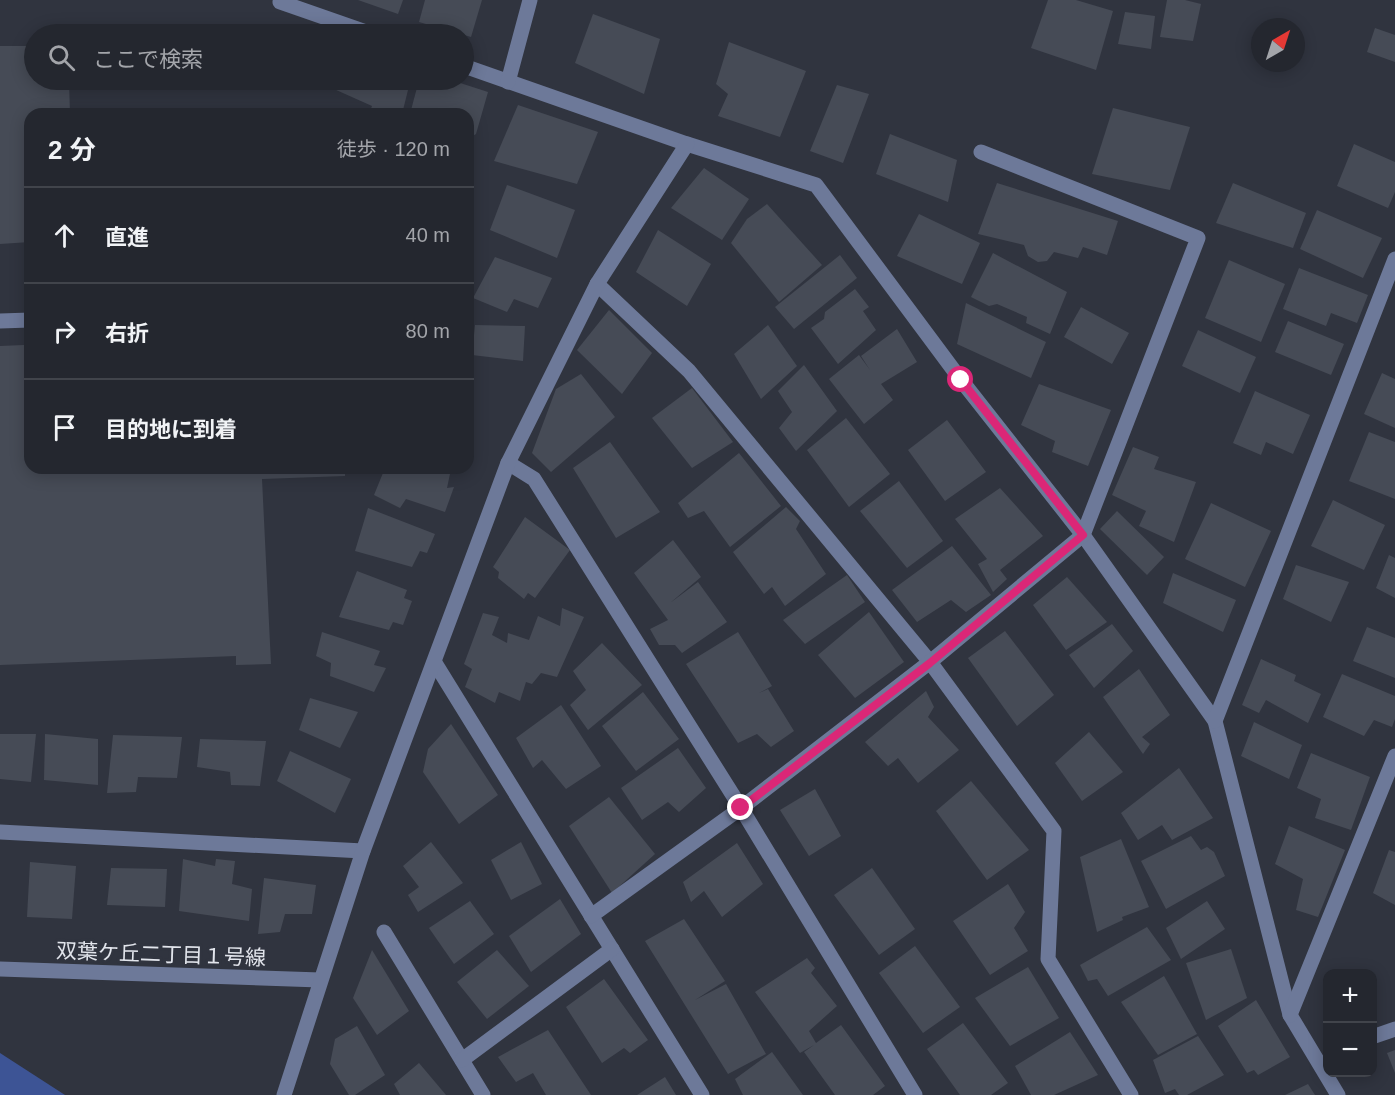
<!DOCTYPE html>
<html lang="ja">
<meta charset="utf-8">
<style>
body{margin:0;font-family:Helvetica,"Noto Sans JP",sans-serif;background:#2c2f37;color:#f1f3f6}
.controls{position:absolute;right:18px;bottom:18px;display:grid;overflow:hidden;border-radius:12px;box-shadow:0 3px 15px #0003}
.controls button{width:54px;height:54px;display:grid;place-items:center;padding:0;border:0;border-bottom:2px solid #41444b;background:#24272f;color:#f1f3f6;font:30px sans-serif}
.compass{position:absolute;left:1251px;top:18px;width:54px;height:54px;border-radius:50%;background:#24272f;box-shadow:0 3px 15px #0003;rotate:39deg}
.stop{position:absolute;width:18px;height:18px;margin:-14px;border:4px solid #db2777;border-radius:50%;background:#fff}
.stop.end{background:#db2777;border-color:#fff;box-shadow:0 2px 6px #0008}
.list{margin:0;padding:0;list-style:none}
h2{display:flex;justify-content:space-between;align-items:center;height:78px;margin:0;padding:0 24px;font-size:26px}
h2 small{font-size:20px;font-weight:400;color:#a3a5aa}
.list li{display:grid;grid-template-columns:39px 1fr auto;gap:18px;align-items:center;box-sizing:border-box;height:96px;padding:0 24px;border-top:2px solid #41444b}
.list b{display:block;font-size:22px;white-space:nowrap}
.list em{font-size:20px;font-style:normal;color:#a3a5aa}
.icon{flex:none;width:33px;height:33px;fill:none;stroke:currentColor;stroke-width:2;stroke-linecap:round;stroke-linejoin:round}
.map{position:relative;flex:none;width:1395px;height:1095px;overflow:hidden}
.search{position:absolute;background:#24272f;box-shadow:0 3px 15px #0003;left:24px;top:24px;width:450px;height:66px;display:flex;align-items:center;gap:15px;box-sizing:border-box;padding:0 21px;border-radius:33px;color:#a3a5aa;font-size:22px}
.panel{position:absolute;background:#24272f;box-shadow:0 3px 15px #0003;left:24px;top:108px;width:450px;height:366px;border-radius:18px}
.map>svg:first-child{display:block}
</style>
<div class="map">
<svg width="1395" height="1095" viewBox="0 0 1395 1095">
<rect width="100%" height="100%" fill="#30343f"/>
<polygon fill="#3d5495" points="0,1053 65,1095 0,1095"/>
<g fill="#464b56">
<polygon points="358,0 403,0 398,14"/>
<polygon points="425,0 482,0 471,37 419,22"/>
<polygon points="1048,0 1076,0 1113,11 1096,70 1031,48"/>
<polygon points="1167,0 1185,0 1201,4 1193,41 1160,37"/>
<polygon points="1125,12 1155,16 1151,49 1118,44"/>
<polygon points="593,14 660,39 644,94 575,63"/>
<polygon points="1375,28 1395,35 1395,62 1367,52"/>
<polygon points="729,42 806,71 780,137 718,116 728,94 716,84"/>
<polygon points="0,46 34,46 34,80 69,80 70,114 30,114 30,242 0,244"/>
<polygon points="325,80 392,80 408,90 402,114 369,114 372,106 325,85"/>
<polygon points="419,80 451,80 488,92 476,134 468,139 468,114 410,114"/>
<polygon points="837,85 869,94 843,163 810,151"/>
<polygon points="518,105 598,132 577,184 494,161"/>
<polygon points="1113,108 1190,127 1170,190 1092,174"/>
<polygon points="890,134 957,160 948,202 876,174"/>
<polygon points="1354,144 1395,162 1395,192 1388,208 1337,186"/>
<polygon points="704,168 749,199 722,240 671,208"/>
<polygon points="997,183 1118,221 1107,255 1083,247 1078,258 1054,252 1047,261 1038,262 1028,256 1024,245 978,234"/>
<polygon points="1233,183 1306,213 1293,248 1216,223"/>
<polygon points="507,185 575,210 557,258 490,230"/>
<polygon points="767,204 822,265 779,302 731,243 747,219"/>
<polygon points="1317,210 1382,238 1363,278 1300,249"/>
<polygon points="919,214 980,243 962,284 897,256"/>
<polygon points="658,230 711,264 687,306 636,272"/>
<polygon points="993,253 1067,292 1050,334 1026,323 1027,317 997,304 989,306 971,297"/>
<polygon points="840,255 857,278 794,329 775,307"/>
<polygon points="495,257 552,278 538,308 514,299 507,312 473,298"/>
<polygon points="1229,260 1285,284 1261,342 1205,318"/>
<polygon points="1299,268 1368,295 1357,323 1331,313 1326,326 1283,309"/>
<polygon points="855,289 869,307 863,311 876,330 838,364 811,328 824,319 825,312"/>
<polygon points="966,303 1046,342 1031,378 957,344"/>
<polygon points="1081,307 1129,333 1112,364 1064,337"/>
<polygon points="609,310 652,353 622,394 577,350"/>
<polygon points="1288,321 1344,344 1331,375 1275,352"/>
<polygon points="475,325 525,326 523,361 472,355"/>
<polygon points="768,325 797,366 761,399 734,354"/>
<polygon points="897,329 917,362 881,384 893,400 864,424 829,379 859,355 870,370 861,356"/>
<polygon points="1198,330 1256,357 1240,393 1182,366"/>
<polygon points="24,345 25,368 30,368 30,468 240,468 240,472 345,468 345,476 262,479 271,664 236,665 236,656 0,665 0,346"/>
<polygon points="804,365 837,411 796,451 779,428 792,412 778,391"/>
<polygon points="1382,373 1395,379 1395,428 1364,414"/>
<polygon points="581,374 615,417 551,472 532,453 556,389"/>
<polygon points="1039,384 1111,410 1088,466 1052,452 1055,441 1021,425"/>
<polygon points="692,388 733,442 692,468 652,418"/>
<polygon points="1255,391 1310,415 1293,454 1266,442 1261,455 1233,443"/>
<polygon points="846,418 890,474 849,507 807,450"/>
<polygon points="947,420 986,472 945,501 908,450"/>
<polygon points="1369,432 1395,442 1395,499 1349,481"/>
<polygon points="610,442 660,512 616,538 573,468"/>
<polygon points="1133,447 1159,457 1154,469 1196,482 1174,542 1139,526 1146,511 1112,495"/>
<polygon points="739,453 781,506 730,547 704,511 688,518 678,503"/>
<polygon points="385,468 451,469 447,488 454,487 445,512 406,499 400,508 374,495"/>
<polygon points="899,481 943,541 907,568 860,511"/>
<polygon points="1000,488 1043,536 1000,570 1007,579 993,592 978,564 987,559 955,519"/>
<polygon points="1333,500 1385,525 1364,570 1311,546"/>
<polygon points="1211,503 1271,531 1245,587 1185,559"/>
<polygon points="786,507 800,521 796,529 826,574 785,606 772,587 764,594 733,552"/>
<polygon points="368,508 435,534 427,553 420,551 412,567 355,551"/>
<polygon points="1117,511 1164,557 1147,575 1100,529"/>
<polygon points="525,517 570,550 535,598 528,593 524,599 498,578 499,572 493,567"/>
<polygon points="673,540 701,577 670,603 698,582 727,622 682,653 675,645 659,645 650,629 668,620 634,573"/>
<polygon points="952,546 991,595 966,612 951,600 917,622 892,590"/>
<polygon points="1389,555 1395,558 1395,598 1376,588"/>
<polygon points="1296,565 1349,582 1331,622 1283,599"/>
<polygon points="357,571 407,590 404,598 412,601 403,625 393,622 389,630 339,617"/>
<polygon points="1173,573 1236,600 1223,632 1163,603"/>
<polygon points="847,575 865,602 805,644 783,620"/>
<polygon points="1067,577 1107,622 1066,650 1033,605"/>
<polygon points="562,608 584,617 557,677 541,673 532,684 526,682 520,701 499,692 495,703 465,687 472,669 464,664 483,613 499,617 492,635 507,643 508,633 529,640 538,616 560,626"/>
<polygon points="869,612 904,662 855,698 818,655"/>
<polygon points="1112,624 1133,651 1094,688 1069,655"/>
<polygon points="1367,627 1395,638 1395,678 1353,661"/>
<polygon points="1005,631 1054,695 1017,726 968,658"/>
<polygon points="322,632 380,651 374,665 386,668 374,692 330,676 331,663 316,656"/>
<polygon points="738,632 772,686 759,693 768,689 794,731 771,747 757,734 738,743 686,664"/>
<polygon points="602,643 642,685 588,730 570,705 586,690 573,671"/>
<polygon points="1261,659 1296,675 1294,681 1321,694 1308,723 1266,700 1259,713 1242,705"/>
<polygon points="1139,669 1170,715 1142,737 1150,744 1143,754 1103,697"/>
<polygon points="1342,674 1395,696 1395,719 1392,727 1374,720 1364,736 1323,717"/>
<polygon points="926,691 934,707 928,717 959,750 918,783 898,758 888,766 865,742"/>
<polygon points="643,692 679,739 636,771 602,726"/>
<polygon points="310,698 358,712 340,748 299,730"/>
<polygon points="561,705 601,766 566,789 542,760 533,768 516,738"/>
<polygon points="1254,722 1302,745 1289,779 1241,756"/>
<polygon points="451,724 498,795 459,824 423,772 428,749"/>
<polygon points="1089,732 1123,772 1082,801 1055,763"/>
<polygon points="0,734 36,734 31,782 0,779"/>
<polygon points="45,734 98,739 98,785 44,780"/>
<polygon points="113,735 182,737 177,778 138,777 136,792 107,793"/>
<polygon points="200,739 266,741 260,786 231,785 230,772 197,767"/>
<polygon points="678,748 706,788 679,812 668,802 642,820 621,788"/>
<polygon points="290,751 351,779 335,813 277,781"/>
<polygon points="1311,753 1370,777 1351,830 1315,818 1321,799 1297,788"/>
<polygon points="1179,768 1213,818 1172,840 1162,825 1138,840 1121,813"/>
<polygon points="971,781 1029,850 987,880 936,811"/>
<polygon points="815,789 841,836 809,856 780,810"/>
<polygon points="609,797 655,854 612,893 569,826"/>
<polygon points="1289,826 1345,850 1318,917 1296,910 1303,879 1275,864"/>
<polygon points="1191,836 1201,850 1207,847 1214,852 1225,876 1166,909 1141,861"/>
<polygon points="1121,839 1149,907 1122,917 1123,920 1097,932 1080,857"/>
<polygon points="431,842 463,883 418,912 408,895 419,887 403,866"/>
<polygon points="521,842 542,884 511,900 491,860"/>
<polygon points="737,843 763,884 722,917 704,891 691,902 683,882"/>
<polygon points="1389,850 1395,852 1395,905 1373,893"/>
<polygon points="183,859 215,866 216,859 235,861 232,884 252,889 249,921 179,911"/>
<polygon points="30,862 76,866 72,919 27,917"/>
<polygon points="111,868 167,869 165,907 107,905"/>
<polygon points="872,868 915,929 879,955 834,895"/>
<polygon points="264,878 316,885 312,914 285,914 280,932 258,934"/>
<polygon points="1008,884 1025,912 1014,928 1028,951 990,975 953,921"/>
<polygon points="560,899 581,934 531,972 509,936"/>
<polygon points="470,901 494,934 454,964 429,928"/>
<polygon points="1207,901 1225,929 1181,959 1166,928"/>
<polygon points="684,919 725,981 695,1000 726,984 766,1054 728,1074 645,941"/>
<polygon points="1147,927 1171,960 1108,996 1097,979 1088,981 1080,965"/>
<polygon points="915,946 960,1007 923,1033 879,973"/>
<polygon points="1231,949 1247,998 1206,1020 1186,963"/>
<polygon points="372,950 409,1011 377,1035 353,998"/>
<polygon points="497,950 529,986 487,1019 457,982"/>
<polygon points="807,958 815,968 811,973 837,1006 809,1031 816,1043 841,1025 885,1086 873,1095 835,1095 804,1052 814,1045 800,1053 755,992"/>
<polygon points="1028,967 1059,1018 1010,1046 975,998"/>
<polygon points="1164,976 1197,1034 1158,1055 1121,1002"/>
<polygon points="604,979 648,1040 630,1053 624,1048 602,1063 566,1007"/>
<polygon points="1256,1000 1290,1057 1258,1075 1254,1070 1247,1073 1218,1026"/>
<polygon points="963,1023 1008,1083 991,1095 960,1095 927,1049"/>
<polygon points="357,1026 385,1075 355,1095 349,1095 330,1064 335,1039"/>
<polygon points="548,1030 591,1095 546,1095 533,1073 516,1082 498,1057"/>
<polygon points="1070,1032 1098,1075 1054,1095 1031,1095 1015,1066"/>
<polygon points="1198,1036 1224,1075 1187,1095 1179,1095 1175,1089 1165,1093 1153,1060"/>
<polygon points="1395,1050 1395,1073 1387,1053"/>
<polygon points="772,1052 803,1095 743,1095 735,1079"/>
<polygon points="419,1063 446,1095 400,1095 394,1084"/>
<polygon points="665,1077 676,1095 637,1095"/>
<polygon points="1308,1084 1315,1095 1285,1095"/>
</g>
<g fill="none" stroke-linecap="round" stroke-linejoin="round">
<g stroke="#6d7999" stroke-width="15">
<polyline points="280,2 372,34"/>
<polyline points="464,66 687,144 816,185 961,380 1083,535 1215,721 1290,1015 1338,1095"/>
<polyline points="508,82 530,0"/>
<polyline points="597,284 689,371 930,662 1054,831 1048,959 1131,1095"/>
<polyline points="0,321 30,320"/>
<polyline points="508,463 534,479 741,808 915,1095"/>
<polyline points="435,663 702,1095"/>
<polyline points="1215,721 1395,259"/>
<polyline points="0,832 363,851"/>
<polyline points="591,916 741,808 930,662 1083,535 1198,238 981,152"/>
<polyline points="384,932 483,1095"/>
<polyline points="0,969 320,980"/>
<polyline points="1290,1015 1395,756"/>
<polyline points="1372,1037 1395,1029"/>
<polyline points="462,1060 612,949"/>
<polyline points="284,1095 363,851 508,463 597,284 687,144"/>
</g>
</g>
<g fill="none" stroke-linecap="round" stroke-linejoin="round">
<polyline stroke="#db2777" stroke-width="8" points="741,808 930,663 1083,535 961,380"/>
</g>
<g text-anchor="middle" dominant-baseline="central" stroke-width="6" stroke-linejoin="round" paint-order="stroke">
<g font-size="21" fill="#e2e5ec" stroke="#30343f">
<text transform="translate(161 954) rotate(2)">双葉ケ丘二丁目１号線</text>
</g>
</g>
</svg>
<div class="controls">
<button>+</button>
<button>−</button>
</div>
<svg class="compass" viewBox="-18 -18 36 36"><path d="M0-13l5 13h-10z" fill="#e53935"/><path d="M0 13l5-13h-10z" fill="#a3a5aa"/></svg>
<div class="stop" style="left:961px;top:380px"></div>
<div class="stop end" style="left:741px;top:808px"></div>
<div class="search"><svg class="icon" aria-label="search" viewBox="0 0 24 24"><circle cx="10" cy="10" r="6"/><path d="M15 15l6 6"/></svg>ここで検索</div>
<section class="panel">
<h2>2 分<small>徒歩 · 120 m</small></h2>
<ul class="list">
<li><svg class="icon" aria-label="ahead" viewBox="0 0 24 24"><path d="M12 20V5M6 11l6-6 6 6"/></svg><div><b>直進</b></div><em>40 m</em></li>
<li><svg class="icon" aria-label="right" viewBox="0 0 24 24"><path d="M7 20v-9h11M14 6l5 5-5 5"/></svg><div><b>右折</b></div><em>80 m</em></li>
<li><svg class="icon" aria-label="arrive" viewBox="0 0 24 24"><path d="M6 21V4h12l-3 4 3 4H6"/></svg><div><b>目的地に到着</b></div></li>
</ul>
</section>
</div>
